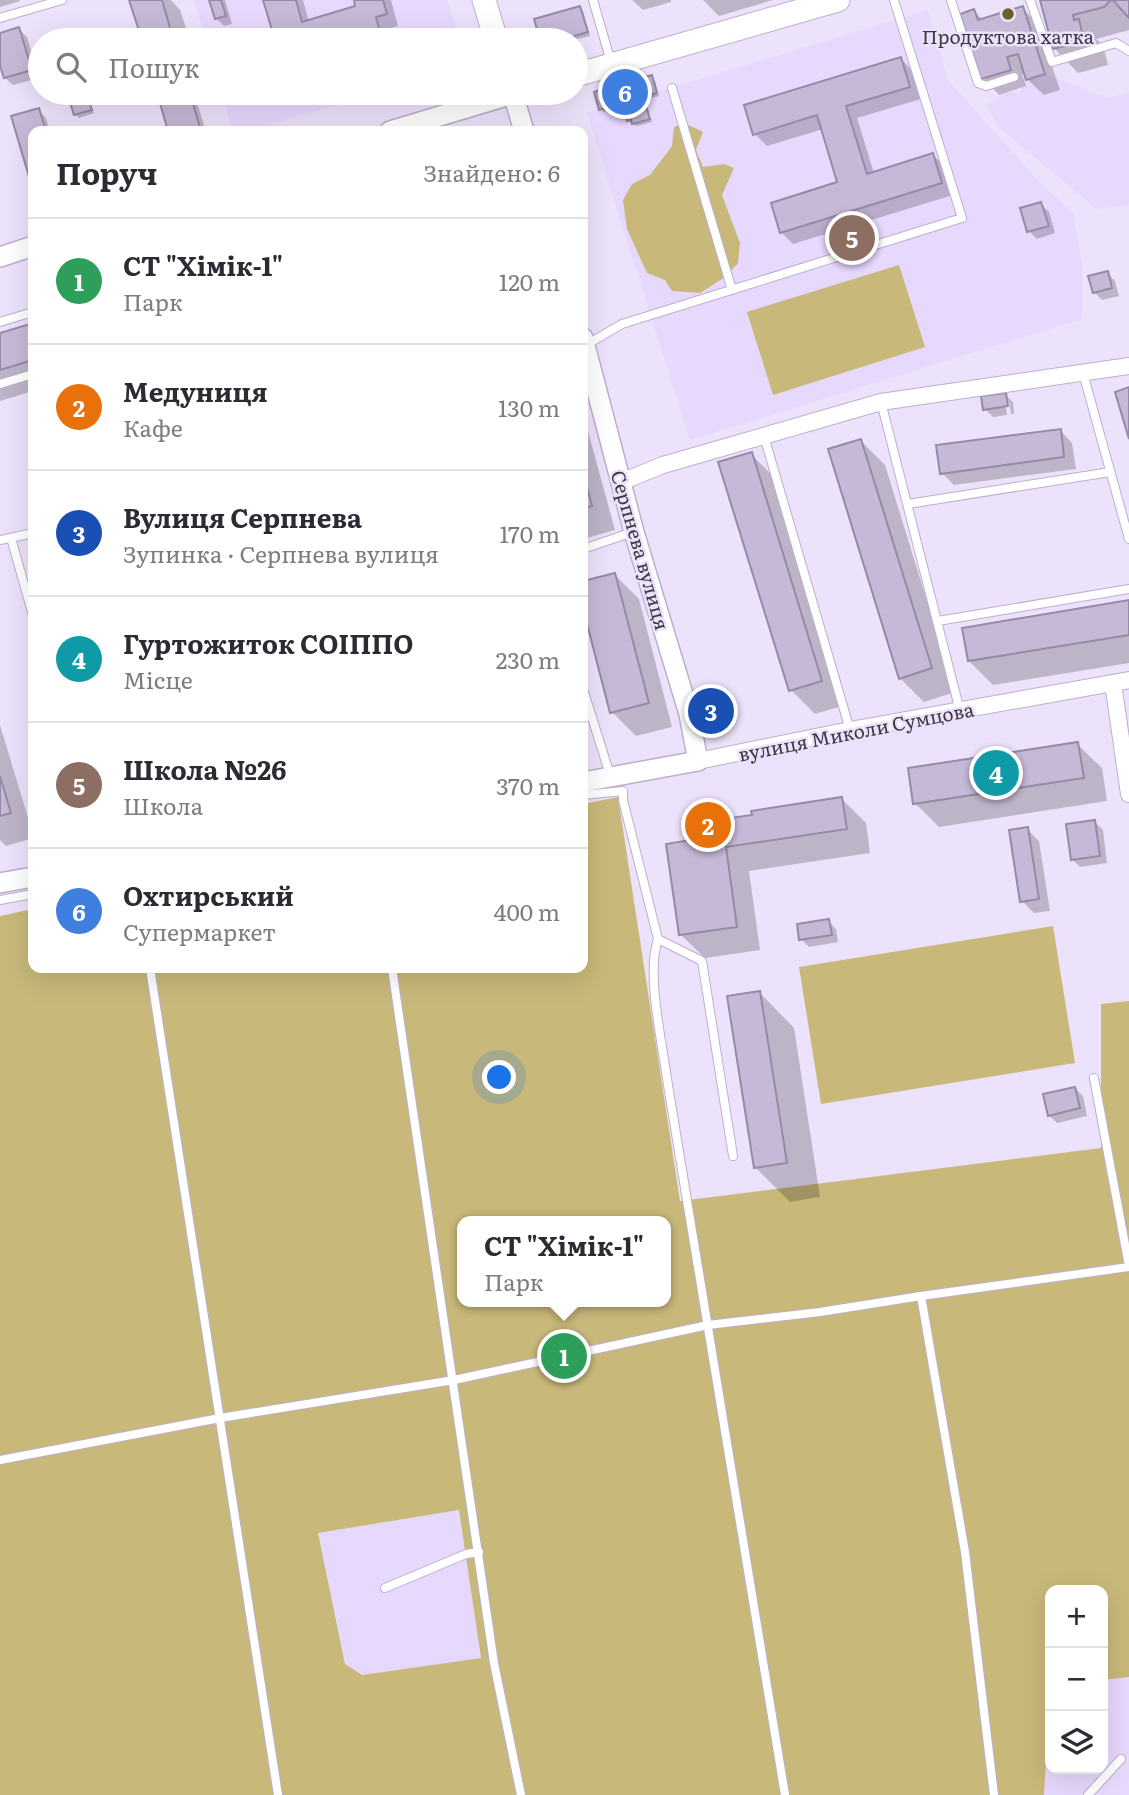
<!DOCTYPE html>
<html lang="uk">
<meta charset="utf-8">
<style>
body{margin:0;font-family:Literata,serif;background:#f7f7f7;color:#2b2b33}
.controls{position:absolute;right:21px;bottom:21px;display:grid;overflow:hidden;border-radius:14px;box-shadow:0 7px 28px #0002}
.controls button{width:63px;height:63px;display:grid;place-items:center;padding:0;border:0;border-bottom:2px solid #e1e1e2;background:#fff;color:#2b2b33;font:35px sans-serif}
.you{position:absolute;left:500px;top:1078px;width:24px;height:24px;margin:-18px;border:5px solid #fff;border-radius:50%;background:#1a73e8;box-shadow:0 0 0 10px #1a73e833}
.badge{display:grid;place-items:center;width:46px;height:46px;border-radius:50%;background:#6c5f2c;color:#fff;font-size:23px;font-weight:700}
.pin{position:absolute;translate:-50% -50%;border:4px solid #fff;box-shadow:0 2px 7px #0006}
.popup{position:absolute;left:457px;top:1216px;width:214px;height:91px;box-sizing:border-box;display:grid;place-content:center;border-radius:14px;background:#fff;filter:drop-shadow(0 2px 5px #0005);font-size:23px;white-space:nowrap;color:#7c7c81}
.popup b{font-size:26px;color:#2b2b33}
.popup::after{content:'';position:absolute;left:50%;top:100%;margin-left:-14px;border:14px solid transparent;border-top-color:#fff}
.list{margin:0;padding:0;list-style:none}
h2{display:flex;justify-content:space-between;align-items:center;height:91px;margin:0;padding:0 28px;font-size:30px}
h2 small{font-size:23px;font-weight:400;color:#7c7c81}
.list li{display:grid;grid-template-columns:46px 1fr auto;gap:21px;align-items:center;box-sizing:border-box;height:126px;padding:0 28px;border-top:2px solid #e1e1e2}
.list b{display:block;font-size:26px;white-space:nowrap}
.list p{margin:0;font-size:23px;white-space:nowrap;color:#7c7c81}
.list em{font-size:23px;font-style:normal;color:#7c7c81}
.icon{flex:none;width:38px;height:38px;fill:none;stroke:currentColor;stroke-width:2;stroke-linecap:round;stroke-linejoin:round}
.map{position:relative;flex:none;width:1129px;height:1795px;overflow:hidden}
.search{position:absolute;background:#fff;box-shadow:0 7px 28px #0002;left:28px;top:28px;width:560px;height:77px;display:flex;align-items:center;gap:18px;box-sizing:border-box;padding:0 24px;border-radius:38px;color:#7c7c81;font-size:26px}
.panel{position:absolute;background:#fff;box-shadow:0 7px 28px #0002;left:28px;top:126px;width:560px;height:847px;border-radius:14px}
.map>svg:first-child{display:block}
</style>
<div class="map">
<svg width="1129" height="1795" viewBox="0 0 1129 1795">
<rect width="100%" height="100%" fill="#ede2fb"/>
<g fill="#e7d8fd">
<polygon points="194,0 447,0 458,35 455,40 206,40"/>
<polygon points="928,10 948,80 1042,185 1073,213 1082,264 1082,319 690,440 587,113"/>
<polygon points="1045,74 1106,98 1129,93 1129,205 1097,209 998,127 986,105 1006,93 1020,92 1026,80"/>
<polygon points="222,93 375,93 248,131 233,131"/>
<polygon points="460,1510 481,1658 362,1675 346,1664 318,1533"/>
<polygon points="1129,1677 1129,1795 1044,1795 1049,1687 1050,1769 1103,1769 1103,1680"/>
</g>
<g fill="#c8b87a" fill-rule="evenodd">
<polygon points="684,123 703,132 696,150 703,167 724,164 734,168 722,195 740,243 738,263 725,277 700,293 672,291 665,280 647,273 627,229 623,200 632,184 650,175 672,146 674,127"/>
<polygon points="899,265 925,347 773,395 747,312"/>
<path d="M618,797L680,1201L1101,1148V1004L1129,1001V1677L1103,1680V1590H1050V1687L1044,1795H0V916L33,909V968H583V804ZM462,1221H666V1302H462ZM459,1510L481,1658L362,1675L345,1664L318,1533Z"/>
<polygon points="1053,926 1075,1063 821,1104 799,967"/>
</g>
<g fill="#0003">
<polygon points="0,0 19,0 20,1 0,7"/>
<polygon points="131,0 171,0 180,10 190,40 143,40"/>
<polygon points="211,0 225,0 232,24 224,26 216,18"/>
<polygon points="265,0 303,0 309,22 358,8 355,0 391,0 398,26 387,29 390,40 277,40"/>
<polygon points="632,0 671,0 671,2 643,10"/>
<polygon points="703,0 773,0 719,16"/>
<polygon points="1042,0 1129,0 1129,30 1096,39 1103,45 1108,65 1078,73 1054,48"/>
<polygon points="580,8 583,11 590,36 574,40 542,40 536,20"/>
<polygon points="1022,8 1038,24 1060,90 1044,95 1027,79 1026,73 1022,74 1026,86 999,95 983,78 974,11 983,20"/>
<polygon points="19,29 27,37 39,78 13,85 5,78 0,60 0,34"/>
<polygon points="901,59 913,71 921,99 857,118 874,173 933,155 945,167 953,195 793,244 781,232 840,184 823,129 767,146 755,134"/>
<polygon points="651,77 655,81 659,96 645,100 652,122 637,126 632,124 628,120 632,115 629,105 604,112 601,109"/>
<polygon points="69,93 88,93 94,113 79,118 75,114"/>
<polygon points="117,93 136,93 137,97 122,101"/>
<polygon points="159,93 194,93 206,131 170,131"/>
<polygon points="38,110 46,118 50,131 33,131 33,184 13,118"/>
<polygon points="1041,204 1049,212 1055,233 1037,239 1029,231"/>
<polygon points="1107,273 1115,281 1119,296 1102,300 1094,292"/>
<polygon points="33,325 33,391 0,401 0,335"/>
<polygon points="1005,395 1013,402 1014,414 1011,414 1009,401 1005,401 1007,415 993,417 985,409"/>
<polygon points="583,413 615,530 587,538 583,534"/>
<polygon points="1060,430 1072,443 1076,469 954,485 942,473"/>
<polygon points="861,441 885,465 955,692 924,702 900,678"/>
<polygon points="751,454 775,478 845,705 815,714 791,690"/>
<polygon points="615,575 639,599 672,727 636,736 612,712 583,601 583,583"/>
<polygon points="1129,602 1129,663 993,685 969,661"/>
<polygon points="0,725 33,834 33,838 6,846 0,840"/>
<polygon points="1077,744 1102,768 1107,801 939,827 915,803"/>
<polygon points="842,799 866,823 870,853 749,871 760,950 705,958 680,934 699,841 754,816"/>
<polygon points="1095,822 1103,830 1107,863 1080,867 1072,859"/>
<polygon points="1027,829 1039,841 1050,911 1034,913 1022,901"/>
<polygon points="828,921 836,929 838,942 809,947 801,939"/>
<polygon points="760,993 794,1028 820,1197 790,1202 755,1167"/>
<polygon points="1075,1088 1083,1096 1087,1116 1057,1123 1049,1115"/>
</g>
<g fill="#c6b9d7" stroke="#968aa7" stroke-width="2">
<polygon points="129,0 162,0 173,38 142,40"/>
<polygon points="209,0 221,0 226,16 215,19"/>
<polygon points="263,0 296,0 302,22 355,6 354,0 383,0 387,14 376,17 381,36 367,40 275,40"/>
<polygon points="1040,0 1111,0 1104,7 1073,15 1074,20 1079,19 1084,41 1053,49"/>
<polygon points="1113,0 1129,0 1129,18 1119,7"/>
<polygon points="580,6 588,32 561,40 540,40 534,19"/>
<polygon points="1023,6 1045,74 1026,80 1018,54 1007,57 1011,70 981,79 960,14 974,9 978,20"/>
<polygon points="19,27 32,70 4,78 0,66 0,33"/>
<polygon points="117,34 119,40 99,40 99,39"/>
<polygon points="901,57 910,87 846,106 867,174 933,153 942,183 780,233 771,203 837,182 817,115 753,135 744,105"/>
<polygon points="652,75 657,93 599,110 594,92"/>
<polygon points="67,93 86,93 92,110 74,115"/>
<polygon points="115,93 134,93 135,94 117,99"/>
<polygon points="157,93 190,93 201,131 168,131"/>
<polygon points="643,97 650,119 632,124 631,120 627,121 625,116 630,114 626,102"/>
<polygon points="39,108 46,131 33,131 33,190 11,116"/>
<polygon points="1041,202 1049,226 1027,232 1020,208"/>
<polygon points="1108,271 1112,288 1093,293 1088,276"/>
<polygon points="33,323 33,360 0,370 0,333"/>
<polygon points="1129,387 1129,439 1115,392"/>
<polygon points="1006,393 1008,406 983,410 981,396"/>
<polygon points="1061,429 1064,457 940,474 936,445"/>
<polygon points="861,439 932,668 899,679 828,449"/>
<polygon points="752,452 822,681 789,691 718,462"/>
<polygon points="583,472 592,506 583,509"/>
<polygon points="615,573 649,703 610,713 583,608 583,581"/>
<polygon points="1129,600 1129,635 968,661 962,628"/>
<polygon points="1078,742 1084,778 913,804 908,768"/>
<polygon points="0,776 11,813 0,816"/>
<polygon points="842,797 847,829 726,847 737,927 679,935 666,844 697,839 695,823 752,815 751,811"/>
<polygon points="1095,820 1100,856 1071,860 1066,824"/>
<polygon points="1028,827 1039,899 1020,902 1009,830"/>
<polygon points="829,919 832,935 799,940 797,924"/>
<polygon points="760,991 787,1163 754,1168 727,996"/>
<polygon points="1075,1087 1080,1108 1048,1116 1043,1094"/>
</g>
<g fill="none" stroke-linecap="round" stroke-linejoin="round">
<defs>
<g id="service">
<polyline points="593,0 611,62"/>
<polyline points="951,0 978,83 986,86 1014,77"/>
<polyline points="1030,0 1052,62 1116,43 1129,51"/>
<polyline points="0,18 62,0"/>
<polyline points="672,88 732,290"/>
<polyline points="0,322 33,312"/>
<polyline points="586,345 622,324 962,218 894,0"/>
<polyline points="1083,373 1129,539"/>
<polyline points="0,384 33,374"/>
<polyline points="881,402 960,711"/>
<polyline points="764,436 850,730"/>
<polyline points="908,504 1110,472"/>
<polyline points="11,538 33,616"/>
<polyline points="0,540 33,533"/>
<polyline points="583,549 633,532"/>
<polyline points="938,621 1129,589"/>
<polyline points="583,689 611,778"/>
<path d="M583,795L623,791V800L658,939C646,975 662,1040 667,1079L785,1795"/>
<polyline points="0,900 33,894"/>
<polyline points="658,939 702,961 733,1156"/>
<polyline points="150,968 278,1795"/>
<polyline points="392,968 494,1663 521,1795"/>
<polyline points="1094,1078 1129,1266"/>
<polyline points="921,1296 1129,1267"/>
<polyline points="0,1460 220,1418 454,1380 708,1325 820,1312 921,1296 965,1552 994,1795"/>
<polyline points="385,1588 466,1554 479,1552"/>
<polyline points="1088,1795 1121,1759"/>
</g>
<g id="minor">
<polyline points="621,482 663,465 881,402 1129,366"/>
<polyline points="1113,683 1129,794"/>
<polyline points="698,761 850,730 1129,680"/>
</g>
<g id="tertiary">
<polyline points="390,131 513,94 524,131"/>
<polyline points="0,257 33,246"/>
<polyline points="583,338 634,532 689,714 698,761 583,782"/>
<polyline points="0,883 33,877"/>
</g>
<g id="secondary">
<polyline points="484,0 496,40"/>
<polyline points="576,75 838,0"/>
<polyline points="512,93 517,93"/>
</g>
</defs>
<use href="#service" stroke="#bcafcd" stroke-width="10"/>
<use href="#minor" stroke="#bcafcd" stroke-width="18"/>
<use href="#tertiary" stroke="#bcafcd" stroke-width="22"/>
<use href="#secondary" stroke="#bcafcd" stroke-width="25"/>
<use href="#service" stroke="#fff" stroke-width="8"/>
<use href="#minor" stroke="#fff" stroke-width="16"/>
<use href="#tertiary" stroke="#fff" stroke-width="19"/>
<use href="#secondary" stroke="#fff" stroke-width="23"/>
</g>
<circle fill="#6c5f2c" stroke="#ede2fb" stroke-width="2.5" cx="1008" cy="14" r="7"/>
<g text-anchor="middle" dominant-baseline="central" stroke-width="5" stroke-linejoin="round" paint-order="stroke">
<g font-size="19" fill="#3d3844" stroke="#ede2fb">
<text x="1008" y="36">Продуктова хатка</text>
</g>
<g font-size="19" fill="#3d3844" stroke="#ede2fb">
<text transform="translate(641 550) rotate(74)">Серпнева вулиця</text>
<text transform="translate(856 731) rotate(-11)">вулиця Миколи Сумцова</text>
</g>
</g>
</svg>
<div class="controls">
<button>+</button>
<button>−</button>
<button><svg class="icon" aria-label="layers" viewBox="0 0 24 24"><path d="M12 4l9 5-9 5-9-5zM3 14l9 5 9-5"/></svg></button>
</div>
<div class="you"></div>
<div class="pin badge" style="left:564px;top:1356px;background:#2e9e5b">1</div>
<div class="popup"><b>СТ &quot;Хімік-1&quot;</b>Парк</div>
<div class="pin badge" style="left:708px;top:825px;background:#e8710a">2</div>
<div class="pin badge" style="left:711px;top:711px;background:#1a4fb4">3</div>
<div class="pin badge" style="left:996px;top:773px;background:#0f9aa8">4</div>
<div class="pin badge" style="left:852px;top:238px;background:#8d6e63">5</div>
<div class="pin badge" style="left:625px;top:92px;background:#3f7fe0">6</div>
<div class="search"><svg class="icon" aria-label="search" viewBox="0 0 24 24"><circle cx="10" cy="10" r="6"/><path d="M15 15l6 6"/></svg>Пошук</div>
<section class="panel">
<h2>Поруч<small>Знайдено: 6</small></h2>
<ul class="list">
<li><span class="badge" style="background:#2e9e5b">1</span><div><b>СТ &quot;Хімік-1&quot;</b><p>Парк</p></div><em>120 m</em></li>
<li><span class="badge" style="background:#e8710a">2</span><div><b>Медуниця</b><p>Кафе</p></div><em>130 m</em></li>
<li><span class="badge" style="background:#1a4fb4">3</span><div><b>Вулиця Серпнева</b><p>Зупинка · Серпнева вулиця</p></div><em>170 m</em></li>
<li><span class="badge" style="background:#0f9aa8">4</span><div><b>Гуртожиток СОІППО</b><p>Місце</p></div><em>230 m</em></li>
<li><span class="badge" style="background:#8d6e63">5</span><div><b>Школа №26</b><p>Школа</p></div><em>370 m</em></li>
<li><span class="badge" style="background:#3f7fe0">6</span><div><b>Охтирський</b><p>Супермаркет</p></div><em>400 m</em></li>
</ul>
</section>
</div>
